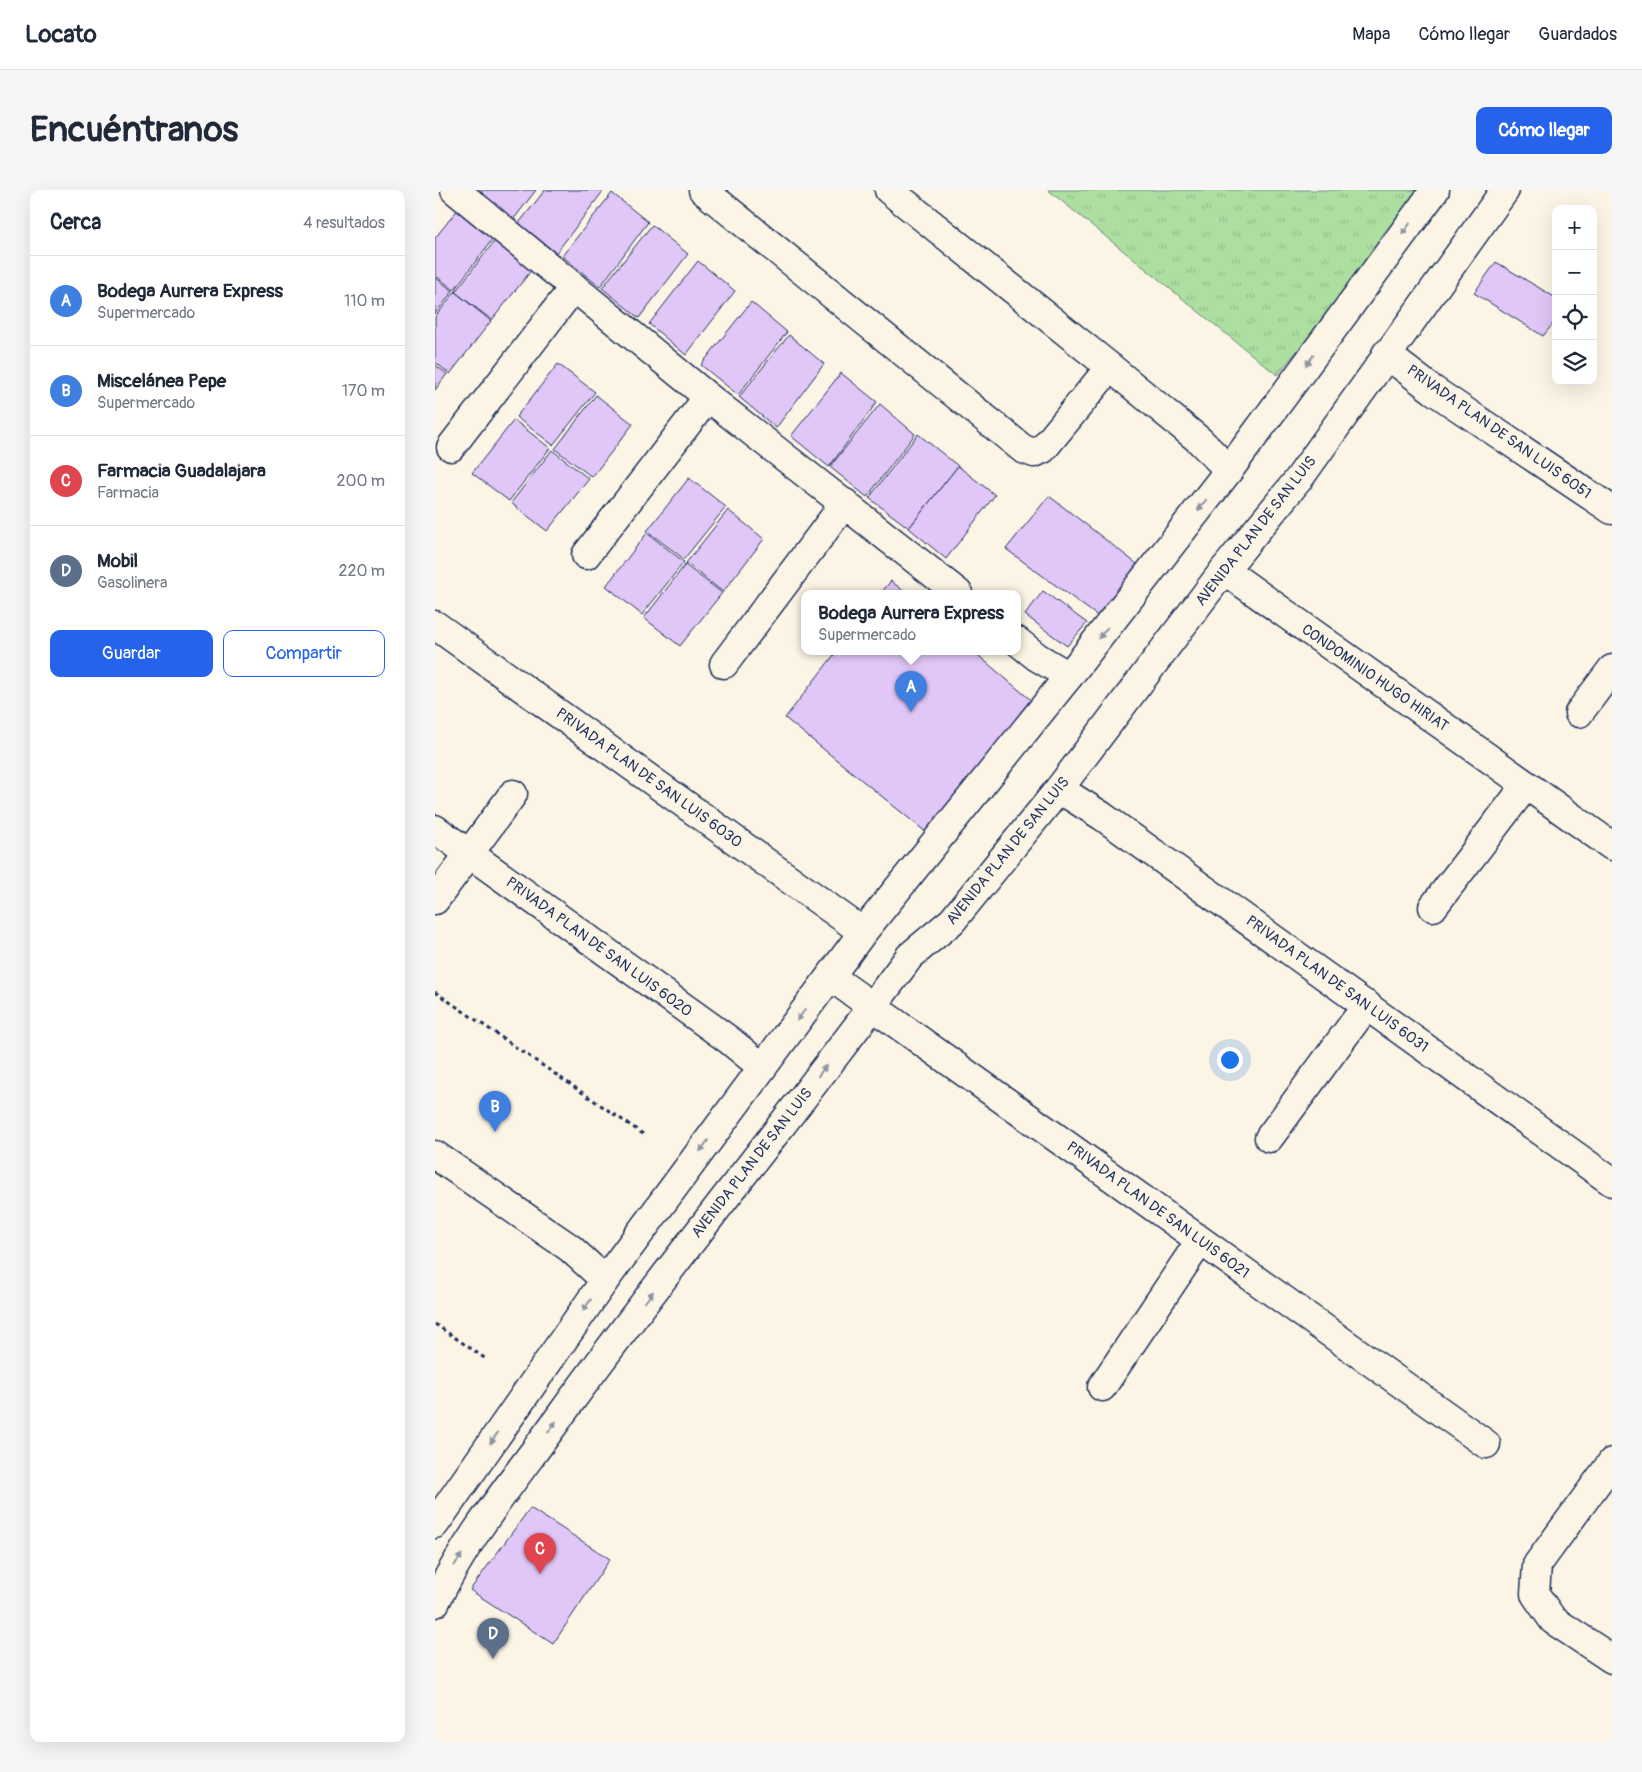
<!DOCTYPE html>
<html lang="es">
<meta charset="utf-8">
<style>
body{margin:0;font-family:Pangolin,sans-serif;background:#f6f6f7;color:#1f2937}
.controls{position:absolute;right:15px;top:15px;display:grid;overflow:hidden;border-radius:10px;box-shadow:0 5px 20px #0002}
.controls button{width:45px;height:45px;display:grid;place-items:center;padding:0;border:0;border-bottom:1px solid #e0e1e3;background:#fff;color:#1f2937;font:25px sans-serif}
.you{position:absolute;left:794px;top:869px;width:18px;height:18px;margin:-12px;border:4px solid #fff;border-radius:50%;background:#1a73e8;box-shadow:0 0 0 8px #1a73e833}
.badge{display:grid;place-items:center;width:32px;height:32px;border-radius:50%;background:#2563eb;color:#fff;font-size:16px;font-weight:700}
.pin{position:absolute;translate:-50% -41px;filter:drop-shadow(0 1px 2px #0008)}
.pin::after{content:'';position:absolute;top:26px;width:18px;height:15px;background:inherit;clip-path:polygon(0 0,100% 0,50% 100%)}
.popup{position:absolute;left:366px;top:400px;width:220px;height:65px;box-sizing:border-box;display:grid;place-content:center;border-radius:10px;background:#fff;filter:drop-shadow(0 1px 4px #0005);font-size:16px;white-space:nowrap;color:#747a83}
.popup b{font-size:19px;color:#1f2937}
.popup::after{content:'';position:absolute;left:50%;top:100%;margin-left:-10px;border:10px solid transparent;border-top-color:#fff}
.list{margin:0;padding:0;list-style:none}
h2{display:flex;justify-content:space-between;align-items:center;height:65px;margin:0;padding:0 20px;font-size:21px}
h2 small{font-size:16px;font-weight:400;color:#747a83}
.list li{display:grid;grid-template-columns:32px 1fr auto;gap:15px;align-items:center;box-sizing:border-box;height:90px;padding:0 20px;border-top:1px solid #e0e1e3}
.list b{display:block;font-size:19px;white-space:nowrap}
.list p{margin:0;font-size:16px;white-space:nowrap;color:#747a83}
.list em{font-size:16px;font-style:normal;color:#747a83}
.actions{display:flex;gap:10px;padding:15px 20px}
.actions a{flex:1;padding:11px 0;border:1px solid #2563eb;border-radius:10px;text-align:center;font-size:18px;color:#2563eb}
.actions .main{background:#2563eb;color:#fff}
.icon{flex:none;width:28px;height:28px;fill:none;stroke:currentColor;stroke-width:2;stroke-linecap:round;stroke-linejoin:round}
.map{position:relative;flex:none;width:1177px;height:1552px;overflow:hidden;border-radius:10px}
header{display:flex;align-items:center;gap:30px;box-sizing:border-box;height:70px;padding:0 25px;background:#fff;border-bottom:1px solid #e0e1e3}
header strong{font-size:24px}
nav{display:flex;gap:28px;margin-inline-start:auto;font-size:18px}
.intro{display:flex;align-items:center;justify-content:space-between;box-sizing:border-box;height:120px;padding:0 30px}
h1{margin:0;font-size:35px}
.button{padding:12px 22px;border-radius:10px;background:#2563eb;color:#fff;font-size:18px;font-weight:700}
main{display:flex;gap:30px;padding:0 30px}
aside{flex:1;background:#fff;border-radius:10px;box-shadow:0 5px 20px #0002}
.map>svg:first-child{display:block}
</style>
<header>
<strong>Locato</strong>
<nav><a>Mapa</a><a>Cómo llegar</a><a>Guardados</a></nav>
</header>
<div class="intro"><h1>Encuéntranos</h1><a class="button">Cómo llegar</a></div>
<main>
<aside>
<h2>Cerca<small>4 resultados</small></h2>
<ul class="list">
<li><span class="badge" style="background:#3f7fe0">A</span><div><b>Bodega Aurrera Express</b><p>Supermercado</p></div><em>110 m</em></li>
<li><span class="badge" style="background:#3f7fe0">B</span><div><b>Miscelánea Pepe</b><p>Supermercado</p></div><em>170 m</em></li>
<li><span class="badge" style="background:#e0444e">C</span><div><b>Farmacia Guadalajara</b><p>Farmacia</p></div><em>200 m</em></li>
<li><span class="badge" style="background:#5c6f8a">D</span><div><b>Mobil</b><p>Gasolinera</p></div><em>220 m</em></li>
</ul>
<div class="actions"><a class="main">Guardar</a><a>Compartir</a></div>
</aside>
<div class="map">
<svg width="1177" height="1552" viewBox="0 0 1177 1552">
<defs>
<pattern id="grass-tufts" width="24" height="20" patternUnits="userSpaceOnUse" patternTransform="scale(1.25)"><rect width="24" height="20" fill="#acdfa0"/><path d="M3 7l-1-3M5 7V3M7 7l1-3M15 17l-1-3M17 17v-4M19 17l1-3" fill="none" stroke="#93c08c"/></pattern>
</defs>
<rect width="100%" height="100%" fill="#fcf5e5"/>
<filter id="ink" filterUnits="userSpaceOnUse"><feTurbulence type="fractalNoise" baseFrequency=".02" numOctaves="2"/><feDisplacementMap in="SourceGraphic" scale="10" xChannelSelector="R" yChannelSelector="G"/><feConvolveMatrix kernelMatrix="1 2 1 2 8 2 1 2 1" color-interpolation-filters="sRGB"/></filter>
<g filter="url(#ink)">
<polygon fill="url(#grass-tufts)" stroke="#64877f" points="613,0 996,0 842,185"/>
<g fill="#e0c7f7" stroke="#1b2f5e">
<polygon points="41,0 101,0 78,30"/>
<polygon points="110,0 169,0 121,63 84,33"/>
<polygon points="177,3 213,32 165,97 127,66"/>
<polygon points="24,18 60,46 19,100 0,85 0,48"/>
<polygon points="217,35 253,64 204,128 167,98"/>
<polygon points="62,48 99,77 57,130 20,102"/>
<polygon points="263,71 300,101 251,165 214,134"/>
<polygon points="1061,72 1121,108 1121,130 1108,146 1039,103"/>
<polygon points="0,87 18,101 0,124"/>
<polygon points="20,102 56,131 15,184 0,172 0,127"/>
<polygon points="316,112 352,142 303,205 266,175"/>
<polygon points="354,145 389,174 341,238 304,207"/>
<polygon points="123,174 160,202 118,255 81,227"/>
<polygon points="0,175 12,184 0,200"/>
<polygon points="406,183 442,212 394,277 356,246"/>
<polygon points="161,205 198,234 157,287 120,259"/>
<polygon points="445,214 480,244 432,307 395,277"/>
<polygon points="79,230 115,258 74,311 37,283"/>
<polygon points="483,244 523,276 474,338 434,308"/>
<polygon points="117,260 154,289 112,341 76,313"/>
<polygon points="523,276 560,305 511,369 474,338"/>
<polygon points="254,288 291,317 249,369 212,341"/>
<polygon points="614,306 702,374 664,427 571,359"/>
<polygon points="293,320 329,349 288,402 251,373"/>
<polygon points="212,343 249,372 207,425 171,396"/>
<polygon points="250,375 287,403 245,456 209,428"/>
<polygon points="456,391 471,403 446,403"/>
<polygon points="608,401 652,433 632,456 590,425"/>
<polygon points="402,461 538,461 603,516 497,647 350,528"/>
<polygon points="95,1318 175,1369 118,1454 35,1400"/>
</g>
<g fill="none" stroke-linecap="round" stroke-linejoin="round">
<defs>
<g id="minor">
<polyline points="20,0 273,207 523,403"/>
<polyline points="268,0 588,259 599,263 608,259 675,177"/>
<polyline points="454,0 675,177 764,250 794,280"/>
<polyline points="951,164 998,200 1177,320"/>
<polyline points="16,257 139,97"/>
<polyline points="151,365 273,207"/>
<polyline points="789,380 1177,656"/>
<polyline points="0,435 428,742"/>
<polyline points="582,451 602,467 634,486"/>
<polyline points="289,474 410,313"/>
<polyline points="1144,523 1177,479"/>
<polyline points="624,599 667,626 1177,992"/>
<polyline points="0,639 294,850 327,877"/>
<polyline points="0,710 78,604"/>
<polyline points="998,717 1091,595"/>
<polyline points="396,787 1051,1254"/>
<polyline points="834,948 932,815"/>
<polyline points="0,965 135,1058 170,1090"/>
<polyline points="667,1197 765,1051"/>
<polyline points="1177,1272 1102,1375 1100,1404 1118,1430 1177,1469"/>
<polyline points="0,1334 170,1090 428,742 634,486 794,280 1000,0"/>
<path d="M0,1413C33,1344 84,1284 128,1222C240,1067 362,920 475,766L517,731L624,599L789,380L863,290L1070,0"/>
</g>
</defs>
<use href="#minor" stroke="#1b2f5e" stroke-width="31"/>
<g stroke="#1b2f5e" stroke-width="3" stroke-dasharray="4 4" stroke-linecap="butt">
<polyline points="0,802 208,944"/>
<polyline points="0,1134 51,1169"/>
</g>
<use href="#minor" stroke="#fcf5e5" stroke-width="28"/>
</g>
<defs><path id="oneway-solid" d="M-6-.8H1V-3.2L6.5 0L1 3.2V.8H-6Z" transform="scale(1.25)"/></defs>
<g fill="#8c92a2">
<use href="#oneway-solid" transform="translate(971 39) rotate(126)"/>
<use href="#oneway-solid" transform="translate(875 170) rotate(126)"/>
<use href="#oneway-solid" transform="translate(767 315) rotate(128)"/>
<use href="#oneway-solid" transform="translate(668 443) rotate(128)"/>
<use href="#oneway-solid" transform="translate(366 825) rotate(127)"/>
<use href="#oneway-solid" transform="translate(387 881) rotate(-52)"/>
<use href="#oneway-solid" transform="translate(269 956) rotate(126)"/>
<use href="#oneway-solid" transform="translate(214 1107) rotate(-53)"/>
<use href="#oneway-solid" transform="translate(152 1115) rotate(125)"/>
<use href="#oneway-solid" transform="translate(117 1237) rotate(-54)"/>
<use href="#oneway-solid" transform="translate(59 1248) rotate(125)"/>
<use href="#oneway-solid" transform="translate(23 1370) rotate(-57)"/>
</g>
</g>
<g text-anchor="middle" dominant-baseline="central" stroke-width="4.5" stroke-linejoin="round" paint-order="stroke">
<g font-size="15" fill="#1b2f5e" stroke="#fcf5e5">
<text transform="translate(1064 242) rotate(35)">PRIVADA PLAN DE SAN LUIS 6051</text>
<text transform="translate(821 341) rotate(-52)">AVENIDA PLAN DE SAN LUIS</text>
<text transform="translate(940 488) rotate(35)">CONDOMINIO HUGO HIRIAT</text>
<text transform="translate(214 588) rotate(36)">PRIVADA PLAN DE SAN LUIS 6030</text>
<text transform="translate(573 661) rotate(-51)">AVENIDA PLAN DE SAN LUIS</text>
<text transform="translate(164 757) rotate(36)">PRIVADA PLAN DE SAN LUIS 6020</text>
<text transform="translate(902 794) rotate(36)">PRIVADA PLAN DE SAN LUIS 6031</text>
<text transform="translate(317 973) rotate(-52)">AVENIDA PLAN DE SAN LUIS</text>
<text transform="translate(723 1020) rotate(36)">PRIVADA PLAN DE SAN LUIS 6021</text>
</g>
</g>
</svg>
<div class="controls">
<button>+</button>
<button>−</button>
<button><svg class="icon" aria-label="locate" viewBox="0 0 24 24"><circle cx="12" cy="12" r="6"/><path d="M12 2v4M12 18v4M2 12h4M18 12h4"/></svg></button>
<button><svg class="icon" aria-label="layers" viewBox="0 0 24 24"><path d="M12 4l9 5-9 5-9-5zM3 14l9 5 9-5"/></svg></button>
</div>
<div class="you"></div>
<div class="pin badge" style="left:476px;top:522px;background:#3f7fe0">A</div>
<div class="popup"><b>Bodega Aurrera Express</b>Supermercado</div>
<div class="pin badge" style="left:60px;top:942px;background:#3f7fe0">B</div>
<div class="pin badge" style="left:105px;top:1384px;background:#e0444e">C</div>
<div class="pin badge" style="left:58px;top:1469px;background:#5c6f8a">D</div>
</div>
</main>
